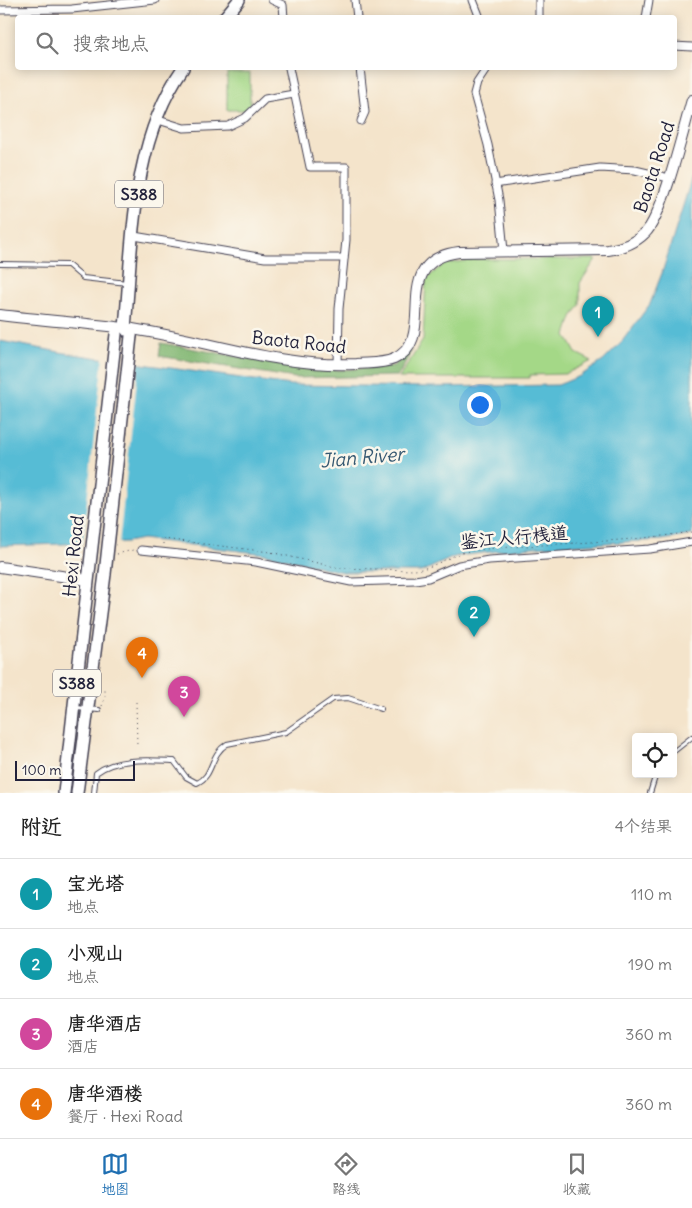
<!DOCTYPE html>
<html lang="zh">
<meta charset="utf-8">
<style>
body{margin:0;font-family:Delius,"LXGW WenKai TC",sans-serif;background:#f2f2f2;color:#222}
.controls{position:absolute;right:15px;bottom:15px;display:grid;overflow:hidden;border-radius:5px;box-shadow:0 2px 12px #0003}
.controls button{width:45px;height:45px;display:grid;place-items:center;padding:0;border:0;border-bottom:1px solid #e0e0e0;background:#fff;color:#222;font:25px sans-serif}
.scale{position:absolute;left:15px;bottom:12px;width:120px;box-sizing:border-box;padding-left:5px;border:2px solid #22223b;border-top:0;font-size:14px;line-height:18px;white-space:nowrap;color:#22223b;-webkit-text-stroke:4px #fbf7ec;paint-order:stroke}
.you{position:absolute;left:479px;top:404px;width:18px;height:18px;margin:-12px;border:4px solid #fff;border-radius:50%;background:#1a73e8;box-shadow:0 0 0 8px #1a73e833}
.badge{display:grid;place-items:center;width:32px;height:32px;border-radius:50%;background:#1f6fb2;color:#fff;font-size:16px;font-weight:700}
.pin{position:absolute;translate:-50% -41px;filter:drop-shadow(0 1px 2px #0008)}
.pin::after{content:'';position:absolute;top:26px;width:18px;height:15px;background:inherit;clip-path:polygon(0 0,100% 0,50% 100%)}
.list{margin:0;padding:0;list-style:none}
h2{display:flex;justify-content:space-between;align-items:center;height:65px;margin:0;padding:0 20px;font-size:21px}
h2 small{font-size:16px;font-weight:400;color:#767676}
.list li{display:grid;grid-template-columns:32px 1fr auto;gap:15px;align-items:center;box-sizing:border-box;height:70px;padding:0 20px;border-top:1px solid #e0e0e0}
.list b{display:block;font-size:19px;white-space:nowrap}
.list p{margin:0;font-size:16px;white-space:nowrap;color:#767676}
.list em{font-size:16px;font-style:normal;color:#767676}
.icon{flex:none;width:28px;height:28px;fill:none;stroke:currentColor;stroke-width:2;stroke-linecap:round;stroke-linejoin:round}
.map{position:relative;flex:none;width:692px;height:793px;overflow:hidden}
.search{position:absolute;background:#fff;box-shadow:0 2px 12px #0003;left:15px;right:15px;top:15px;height:55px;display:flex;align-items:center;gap:12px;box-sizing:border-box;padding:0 18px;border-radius:5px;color:#767676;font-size:19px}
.sheet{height:345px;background:#fff}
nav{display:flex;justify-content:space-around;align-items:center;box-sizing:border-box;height:70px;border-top:1px solid #e0e0e0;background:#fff;font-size:14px;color:#767676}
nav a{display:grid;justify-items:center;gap:2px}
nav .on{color:#1f6fb2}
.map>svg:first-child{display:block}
</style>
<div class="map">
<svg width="692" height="793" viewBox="0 0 692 793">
<rect width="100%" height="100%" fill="#fbf7ec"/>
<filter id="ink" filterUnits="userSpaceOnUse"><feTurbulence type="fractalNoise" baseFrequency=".02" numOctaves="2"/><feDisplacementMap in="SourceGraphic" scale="10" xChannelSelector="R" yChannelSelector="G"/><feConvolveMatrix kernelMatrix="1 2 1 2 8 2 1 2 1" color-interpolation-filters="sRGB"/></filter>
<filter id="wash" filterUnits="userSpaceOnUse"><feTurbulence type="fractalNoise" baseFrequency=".0096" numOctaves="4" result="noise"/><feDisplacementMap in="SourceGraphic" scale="20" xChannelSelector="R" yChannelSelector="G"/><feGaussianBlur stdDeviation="1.12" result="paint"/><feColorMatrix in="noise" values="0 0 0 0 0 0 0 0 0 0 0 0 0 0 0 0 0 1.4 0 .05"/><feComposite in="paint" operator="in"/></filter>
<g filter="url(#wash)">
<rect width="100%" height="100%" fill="#f4e4cb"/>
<g fill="#a4d887" stroke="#637d61">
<rect x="227" y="73" width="23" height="37"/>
<polygon points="478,259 596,259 580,283 580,305 572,317 566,335 576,353 592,361 565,374 530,375 530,378 399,378 423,340 426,279 444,264"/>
</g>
<polygon fill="#83b874" stroke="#526d58" points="161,343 308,369 340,370 393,366 412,350 398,376 295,378 159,356"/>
<polygon fill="#57bcd5" stroke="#3c6f88" points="692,177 692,535 662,540 533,547 465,555 454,557 421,572 342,572 265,554 142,539 127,542 0,546 0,341 65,353 290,385 434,387 558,385 580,376 603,361 620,344 650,304 662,273"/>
<polygon fill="#f4e4cb" points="103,356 139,361 119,544 82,546"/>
</g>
<g filter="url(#ink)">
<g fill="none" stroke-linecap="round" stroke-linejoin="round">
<defs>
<g id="lane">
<polyline points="0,264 68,265 83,278 127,283"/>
<polyline points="76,708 99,710"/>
<polyline points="673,752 692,737"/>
<path d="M94,793L96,773C115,757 151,760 174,761L186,777L197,783C214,776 209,755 227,744L286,732L333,699L348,698L381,709"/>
<polyline points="650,793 656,774"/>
</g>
<g id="street">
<polyline points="272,0 283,5 284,18"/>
<polyline points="355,0 357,18"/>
<polyline points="473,0 480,18"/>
<polyline points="539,0 539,18"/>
<polyline points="0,10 72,9 155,0"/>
<polyline points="646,18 649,0"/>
<polyline points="674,46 692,47"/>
<polyline points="289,68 310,167 346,167 346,240 339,309 338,365"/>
<polyline points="360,68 365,112 361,121"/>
<polyline points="487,68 477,83 474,94 488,145 499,200 504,251"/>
<polyline points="155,119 184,128 228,126 245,118 265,99 294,94"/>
<polyline points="495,184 600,168 635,170 669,178"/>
<polyline points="134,236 265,258 344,258"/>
<polyline points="141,550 256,562 351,582 415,580 428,578 459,565 489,560 650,549 692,542"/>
</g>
<g id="secondary">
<path d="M0,315C41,320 83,323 125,328C202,338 277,368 356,364C368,363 383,364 394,359C441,338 386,261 459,252L608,250C622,248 635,243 645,233C663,216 684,127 692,100"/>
<polyline points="0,567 88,580"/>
</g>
<g id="primary">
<polyline points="224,18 239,0"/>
<path d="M131,336L125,328C133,240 131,143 183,68"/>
<polyline points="64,793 89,573"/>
<polyline points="77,793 105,574"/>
</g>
</defs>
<use href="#lane" stroke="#423f51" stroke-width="6"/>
<use href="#street" stroke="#423f51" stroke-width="9"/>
<use href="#secondary" stroke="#423f51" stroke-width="12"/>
<use href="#primary" stroke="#423f51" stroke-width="14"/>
<g stroke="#423f51" stroke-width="1" stroke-dasharray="1 4" stroke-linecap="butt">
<path d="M163,544V539L270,552L339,568L414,570C434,569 451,553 475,550C547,543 620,543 692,532"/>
<polyline points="117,554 133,550"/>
<polyline points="136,702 137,746"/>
<polyline points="102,706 105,698 105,687"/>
</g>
<use href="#lane" stroke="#fff" stroke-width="4"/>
<use href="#street" stroke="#fff" stroke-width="7"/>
<use href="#secondary" stroke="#fff" stroke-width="10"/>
<use href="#primary" stroke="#fff" stroke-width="11"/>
<defs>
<g id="primary-bridge">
<polyline points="89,573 116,334"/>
<polyline points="105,574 131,336"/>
</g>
</defs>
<use href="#primary-bridge" stroke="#423f51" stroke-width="14" stroke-linecap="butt"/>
<use href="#primary-bridge" stroke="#fff" stroke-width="11"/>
</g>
</g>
<g text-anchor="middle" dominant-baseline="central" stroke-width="5" stroke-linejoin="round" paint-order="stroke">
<g fill="#fbf7ec" stroke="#636270" stroke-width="1">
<rect x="115" y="180.5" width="48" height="27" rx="4"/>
<rect x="53" y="669.5" width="48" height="27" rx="4"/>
</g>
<g font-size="16" font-weight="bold" fill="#22223b">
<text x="139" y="194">S388</text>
<text x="77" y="683">S388</text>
</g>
<g font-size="18" fill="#22223b" stroke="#fbf7ec">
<text transform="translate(654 167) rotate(-72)">Baota Road</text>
<text transform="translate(299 342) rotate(6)">Baota Road</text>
<text transform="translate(514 537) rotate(-5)">鉴江人行栈道</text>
<text transform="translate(73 556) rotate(-84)">Hexi Road</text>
</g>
<g font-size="19" font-style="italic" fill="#355871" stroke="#fbf7ec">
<text transform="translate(362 457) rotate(-5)">Jian River</text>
</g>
</g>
</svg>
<div class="controls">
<button><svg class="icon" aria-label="locate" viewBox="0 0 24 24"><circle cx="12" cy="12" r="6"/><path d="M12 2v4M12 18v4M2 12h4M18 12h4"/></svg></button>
</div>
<div class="scale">100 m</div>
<div class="you"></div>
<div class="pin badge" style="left:598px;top:337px;background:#0f9aa8">1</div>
<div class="pin badge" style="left:474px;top:637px;background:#0f9aa8">2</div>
<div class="pin badge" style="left:184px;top:717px;background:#d1479c">3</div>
<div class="pin badge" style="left:142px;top:678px;background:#e8710a">4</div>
<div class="search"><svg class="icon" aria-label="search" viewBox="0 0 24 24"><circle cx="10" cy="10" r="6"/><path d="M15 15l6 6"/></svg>搜索地点</div>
</div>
<section class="sheet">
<h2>附近<small>4个结果</small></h2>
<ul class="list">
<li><span class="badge" style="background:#0f9aa8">1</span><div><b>宝光塔</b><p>地点</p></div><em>110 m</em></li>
<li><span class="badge" style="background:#0f9aa8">2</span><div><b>小观山</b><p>地点</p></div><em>190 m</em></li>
<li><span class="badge" style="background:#d1479c">3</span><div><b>唐华酒店</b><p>酒店</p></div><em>360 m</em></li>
<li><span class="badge" style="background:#e8710a">4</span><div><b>唐华酒楼</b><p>餐厅 · Hexi Road</p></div><em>360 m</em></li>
</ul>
</section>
<nav>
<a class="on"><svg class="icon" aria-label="map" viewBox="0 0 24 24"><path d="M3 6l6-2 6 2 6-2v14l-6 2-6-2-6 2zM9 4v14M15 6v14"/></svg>地图</a>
<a><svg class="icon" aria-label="directions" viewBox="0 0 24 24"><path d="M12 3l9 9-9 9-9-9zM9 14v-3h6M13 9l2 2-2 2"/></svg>路线</a>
<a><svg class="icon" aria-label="saved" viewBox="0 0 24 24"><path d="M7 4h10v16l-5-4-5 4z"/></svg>收藏</a>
</nav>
